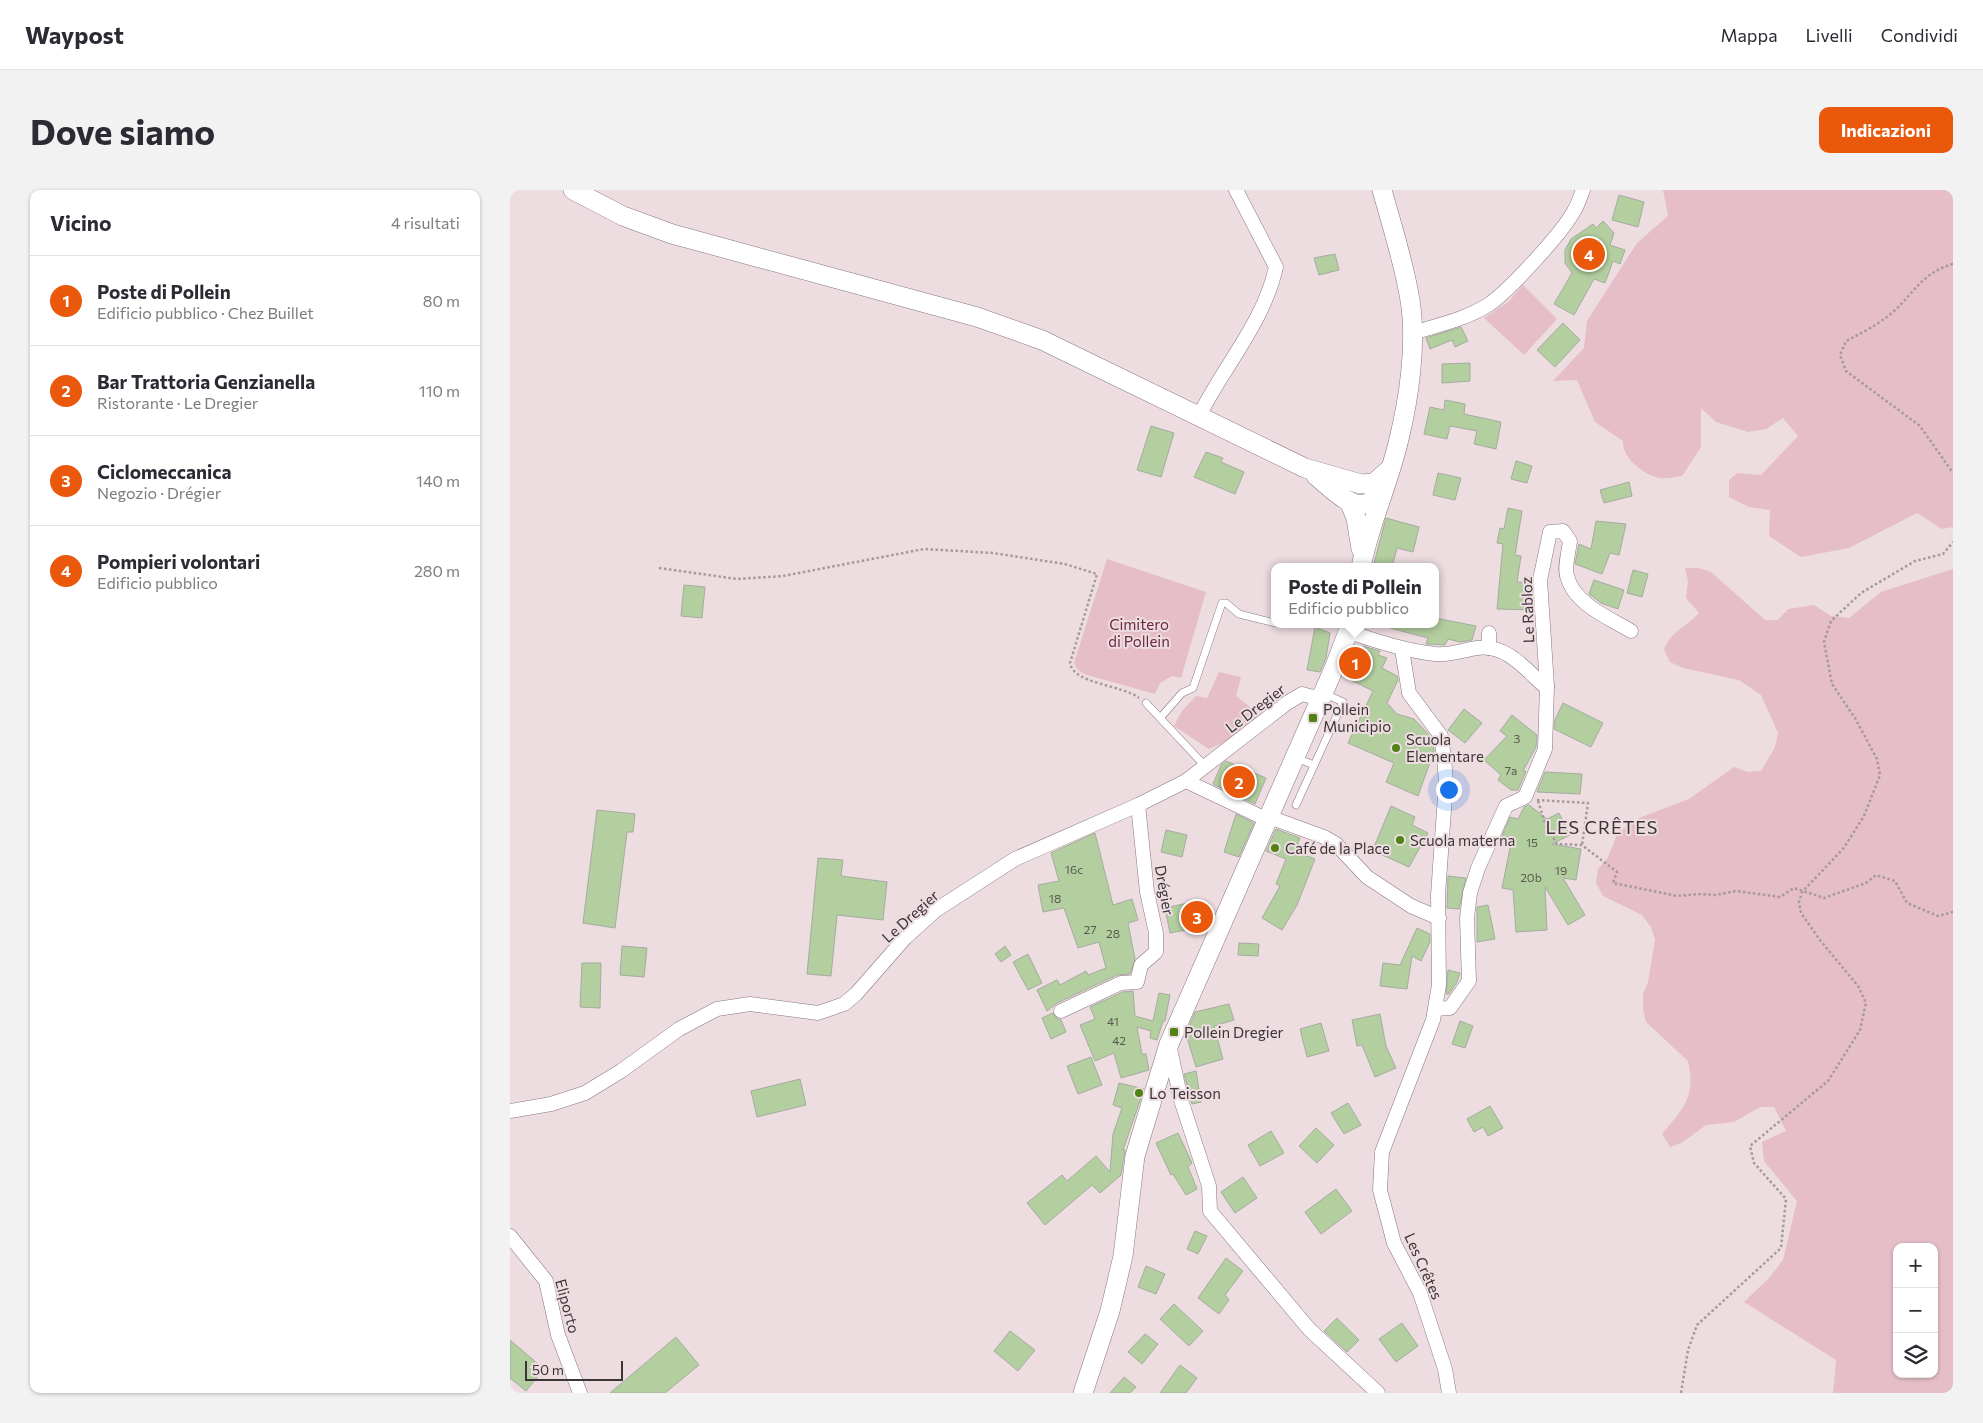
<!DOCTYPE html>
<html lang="it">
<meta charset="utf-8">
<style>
body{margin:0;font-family:Commissioner,sans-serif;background:#f2f2f3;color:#2b2b33}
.controls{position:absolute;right:15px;bottom:15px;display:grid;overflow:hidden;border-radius:10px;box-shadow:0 1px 4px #0004}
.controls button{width:45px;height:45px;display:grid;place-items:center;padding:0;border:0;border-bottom:1px solid #e1e1e2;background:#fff;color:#2b2b33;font:25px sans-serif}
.scale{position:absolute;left:15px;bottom:12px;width:98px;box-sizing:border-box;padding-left:5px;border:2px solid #3b3536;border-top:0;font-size:14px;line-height:18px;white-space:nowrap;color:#3b3536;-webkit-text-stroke:4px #eddce0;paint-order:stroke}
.you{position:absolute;left:938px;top:599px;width:18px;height:18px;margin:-12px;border:4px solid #fff;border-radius:50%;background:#1a73e8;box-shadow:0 0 0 8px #1a73e833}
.badge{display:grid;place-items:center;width:32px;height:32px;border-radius:50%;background:#ea580c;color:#fff;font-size:16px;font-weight:700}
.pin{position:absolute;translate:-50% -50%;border:2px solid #fff;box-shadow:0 1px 5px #0006}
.popup{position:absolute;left:761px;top:373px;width:168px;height:65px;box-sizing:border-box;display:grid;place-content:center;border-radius:10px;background:#fff;filter:drop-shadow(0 1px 4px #0005);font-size:16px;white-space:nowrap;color:#7c7c81}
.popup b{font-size:19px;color:#2b2b33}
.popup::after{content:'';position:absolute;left:50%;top:100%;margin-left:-10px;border:10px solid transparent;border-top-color:#fff}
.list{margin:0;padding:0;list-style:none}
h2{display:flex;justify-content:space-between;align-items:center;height:65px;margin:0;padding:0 20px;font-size:21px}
h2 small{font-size:16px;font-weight:400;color:#7c7c81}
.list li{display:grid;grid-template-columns:32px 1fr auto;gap:15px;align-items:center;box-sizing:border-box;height:90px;padding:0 20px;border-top:1px solid #e1e1e2}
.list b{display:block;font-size:19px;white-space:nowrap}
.list p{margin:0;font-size:16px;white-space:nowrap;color:#7c7c81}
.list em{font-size:16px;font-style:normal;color:#7c7c81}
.icon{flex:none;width:28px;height:28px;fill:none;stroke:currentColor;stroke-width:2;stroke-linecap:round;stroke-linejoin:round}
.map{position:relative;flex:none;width:1443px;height:1203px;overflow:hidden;border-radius:10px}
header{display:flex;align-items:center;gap:30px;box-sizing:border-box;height:70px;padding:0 25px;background:#fff;border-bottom:1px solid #e1e1e2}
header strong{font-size:24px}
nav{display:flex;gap:28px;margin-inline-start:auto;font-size:18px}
.intro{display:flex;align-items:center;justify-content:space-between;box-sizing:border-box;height:120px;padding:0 30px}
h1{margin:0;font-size:35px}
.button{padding:12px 22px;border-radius:10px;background:#ea580c;color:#fff;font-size:18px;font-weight:700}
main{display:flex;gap:30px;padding:0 30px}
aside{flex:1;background:#fff;border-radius:10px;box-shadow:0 1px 4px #0004}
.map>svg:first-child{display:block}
</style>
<header>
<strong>Waypost</strong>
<nav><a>Mappa</a><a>Livelli</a><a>Condividi</a></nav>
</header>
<div class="intro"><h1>Dove siamo</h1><a class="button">Indicazioni</a></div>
<main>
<aside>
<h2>Vicino<small>4 risultati</small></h2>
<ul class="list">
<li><span class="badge">1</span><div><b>Poste di Pollein</b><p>Edificio pubblico · Chez Buillet</p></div><em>80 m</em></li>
<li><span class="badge">2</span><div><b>Bar Trattoria Genzianella</b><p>Ristorante · Le Dregier</p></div><em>110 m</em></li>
<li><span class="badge">3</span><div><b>Ciclomeccanica</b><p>Negozio · Drégier</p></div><em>140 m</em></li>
<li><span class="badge">4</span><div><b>Pompieri volontari</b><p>Edificio pubblico</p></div><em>280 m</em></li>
</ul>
</aside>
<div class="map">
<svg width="1443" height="1203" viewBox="0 0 1443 1203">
<rect width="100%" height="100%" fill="#eddce0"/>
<g fill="#e5bec8" fill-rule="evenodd">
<path d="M1153,0H1443V337L1432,339L1407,323L1339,358L1291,367L1259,346L1260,320L1239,317L1219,307V290L1227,283L1251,285L1288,246L1273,228L1256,239L1238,242L1206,232L1191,218V257L1172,286C1165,287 1156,289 1149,288C1133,284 1112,268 1113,251L1085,232L1067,190L1043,191L1074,158L1077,131L1127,53L1158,26Z"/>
<polygon points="1013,95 1047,129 1014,165 974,128 999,111"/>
<polygon points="597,369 696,402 671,488 662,486 650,493 645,504 574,484 567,479 564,473"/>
<path d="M1175,378H1189L1201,382L1255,430H1268L1278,419L1304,415L1321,426L1339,428L1371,402L1443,379V1203H1323L1326,1170L1234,1112L1260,1087L1273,1070L1287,1011L1254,971L1252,952L1276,941L1264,917H1250L1224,932L1196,935L1173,952L1160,957L1152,944C1174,918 1186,906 1178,871L1136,832L1133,819V804L1138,792L1145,750L1141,737L1132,725L1093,706L1086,693L1088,679L1097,669L1107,645L1117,636L1129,628L1179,609L1224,577L1238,582L1251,581L1265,557L1268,543L1251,505L1229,490L1173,478L1160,472L1154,460C1161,441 1175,438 1189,423L1176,408L1178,391ZM1387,1057H1424V1184H1387Z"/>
<polygon points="709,482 731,487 726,506 750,525 713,553 699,559 664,536 672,521 686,506 697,508"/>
</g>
<g fill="#b3ce9f" stroke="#a5aca0">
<polygon points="1109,5 1134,12 1128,37 1102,30"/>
<polygon points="1093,31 1104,43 1100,55 1115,60 1110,74 1103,71 1095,93 1084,89 1064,125 1044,114 1062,83 1055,73 1055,60 1061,49 1083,34 1086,38"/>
<polygon points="825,64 829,80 809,85 804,68"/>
<polygon points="1053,133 1070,150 1045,177 1027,160"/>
<polygon points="951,137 958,151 945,157 942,150 920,159 916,148"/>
<polygon points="960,173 960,191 932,193 932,174"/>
<polygon points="935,210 955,214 954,224 991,232 986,259 964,254 967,241 940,236 937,249 914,244 920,217 934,220"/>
<polygon points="641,236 664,243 651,287 627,280"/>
<polygon points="696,262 713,268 711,272 734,282 725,304 684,287"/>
<polygon points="1006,271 1022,276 1017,293 1001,289"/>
<polygon points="928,283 951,288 945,310 923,305"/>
<polygon points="1119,292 1122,306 1094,313 1090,300"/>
<polygon points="998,318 1012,321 1005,365 1011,366 1007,392 1021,393 1023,420 987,419 993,354 987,353 990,338 994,339"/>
<polygon points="876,328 909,337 903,362 887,358 882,377 863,377"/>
<polygon points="1086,331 1116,334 1109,365 1100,363 1092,384 1065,374 1069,354 1081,359"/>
<polygon points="1123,380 1138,384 1132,407 1117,403"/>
<polygon points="1084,390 1114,400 1108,419 1091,413 1079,404"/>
<polygon points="174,395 195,397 192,428 171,426"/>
<polygon points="925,428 966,436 962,450 950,452 938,449 935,455 916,454 918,448 880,438 881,434 925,434"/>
<polygon points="805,437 820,443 816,468 810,482 797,480"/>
<polygon points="853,456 870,461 868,465 877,468 872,478 887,486 888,490 877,513 887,524 904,529 923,549 924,561 908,606 876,592 884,573 838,553 863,501 837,488"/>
<polygon points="1053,513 1093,533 1081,557 1044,539 1045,530"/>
<polygon points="954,519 972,533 955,553 938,540"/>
<polygon points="1002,525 1027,545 1026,557 1013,581 1016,581 1008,600 1001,600 988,590 991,585 974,570 997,546 990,541"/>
<polygon points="716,571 756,588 745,614 703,594 711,575"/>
<polygon points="1035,582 1072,584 1070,604 1027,602"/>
<polygon points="1019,615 1037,629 1049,623 1060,645 1042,654 1071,659 1066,690 1053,688 1075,725 1058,735 1035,697 1037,740 1006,742 1003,700 992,698 1002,648 992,646 1000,627 1008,629 1014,617"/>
<polygon points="881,616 905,627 902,635 918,643 899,677 868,663 870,659 864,657"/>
<polygon points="87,620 125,624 123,642 117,642 105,738 73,733"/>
<polygon points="726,624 744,633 729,667 714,662"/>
<polygon points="766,639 790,648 785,661 805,669 787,715 772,740 752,728 770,696 766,694 776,669 756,661"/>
<polygon points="656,640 677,645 672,667 651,662"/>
<polygon points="585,643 603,715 622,709 628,730 618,733 625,769 620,784 607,785 547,813 537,821 527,800 547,790 550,795 576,781 578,785 596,778 589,752 568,758 554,718 533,722 528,695 549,691 541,663"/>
<polygon points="308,668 333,670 331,686 377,692 373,730 327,725 321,786 297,784"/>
<polygon points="938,686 956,688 949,719 937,718"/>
<polygon points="687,711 696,715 685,741 680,739 660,743 655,718"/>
<polygon points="978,715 985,749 967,752 967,717"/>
<polygon points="907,738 920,744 920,752 911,771 902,766 897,799 870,796 873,773 890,775"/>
<polygon points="729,753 749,754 748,766 728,765"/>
<polygon points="112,756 137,758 134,787 110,785"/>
<polygon points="495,756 501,765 491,772 485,764"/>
<polygon points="518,764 532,793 518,800 503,772"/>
<polygon points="72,773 91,773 90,818 70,817"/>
<polygon points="938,780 950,783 947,792 939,804 936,804"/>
<polygon points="623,801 625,826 643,831 649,803 660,805 655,831 653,831 647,850 640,848 641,841 627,837 632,864 636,864 639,880 611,888 604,863 585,871 570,835 585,829 580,817 613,802"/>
<polygon points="719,814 724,830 704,836 713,869 686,877 676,844 685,822"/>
<polygon points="543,823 546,828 551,830 556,842 541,849 532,828"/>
<polygon points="870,824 876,856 886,878 865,887 852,855 847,856 842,830"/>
<polygon points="950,831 963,836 955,858 942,854"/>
<polygon points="811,833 819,861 797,867 790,839"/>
<polygon points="581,867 592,895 568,904 557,876"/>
<polygon points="686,881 691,912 682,914 674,884"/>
<polygon points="290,889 296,915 247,927 241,901"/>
<polygon points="609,893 634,899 613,960 615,960 611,985 590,1003 582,995 535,1035 517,1013 552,985 557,991 586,966 600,982 603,944 612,918 603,915"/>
<polygon points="838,913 851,935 834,944 821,923"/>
<polygon points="980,916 993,938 978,946 973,937 964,942 957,929"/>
<polygon points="806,938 824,955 807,973 789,956"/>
<polygon points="761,941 774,963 750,976 738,955"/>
<polygon points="668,943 682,973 678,977 687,999 676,1005 663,984 661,985 646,953"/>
<polygon points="733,987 747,1008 725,1023 711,1002"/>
<polygon points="826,999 842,1021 811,1044 795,1022"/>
<polygon points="685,1041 697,1046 688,1064 677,1059"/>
<polygon points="716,1068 733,1081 715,1105 719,1110 709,1124 688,1108"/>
<polygon points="636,1076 655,1084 646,1104 628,1097"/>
<polygon points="664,1114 693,1141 679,1156 650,1129"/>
<polygon points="827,1128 849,1150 837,1162 814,1141"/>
<polygon points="892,1133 908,1156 886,1172 869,1149"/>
<polygon points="500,1141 525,1160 508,1181 484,1161"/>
<polygon points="635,1144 648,1154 632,1174 618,1162"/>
<polygon points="166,1147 189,1175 155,1203 100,1203"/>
<polygon points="0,1150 34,1179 16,1201 0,1188"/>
<polygon points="670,1175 687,1188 676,1203 650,1203"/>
<polygon points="614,1187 626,1197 620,1203 600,1203"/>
</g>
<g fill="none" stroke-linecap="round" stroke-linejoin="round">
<defs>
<g id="lane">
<polyline points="636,513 695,576"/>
<polyline points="651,527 672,503 683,498 712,413 716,413 729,424 765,433"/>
<polyline points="786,568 804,575"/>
<polyline points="786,615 833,512 815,504"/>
</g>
<g id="street">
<path d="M903,143C928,135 956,129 978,115C999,101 1052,43 1064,21C1068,15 1070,7 1073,0"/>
<path d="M689,226C714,176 754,132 766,77L726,0"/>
<path d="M839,442C867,451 895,461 925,464C940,466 952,460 967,458C995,454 1014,477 1032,494L1037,496L1035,559L1015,607L996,616L968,678L960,703L957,728L959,791L940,818L925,819"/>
<polyline points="979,458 979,443"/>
<polyline points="892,459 899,503 931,546 934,567 936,592 928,705 929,795 923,830 872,962 870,1000 884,1053 910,1103 935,1179 939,1203"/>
<path d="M1037,496L1030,390L1040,342L1053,341L1060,351C1059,361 1054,377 1057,386C1064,414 1099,428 1121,441"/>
<polyline points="676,591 758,630"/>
<polyline points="759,627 814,647 826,654 857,687 901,716 929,728"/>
<polyline points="551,821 611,793 627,792 631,775 646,762 646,743 637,702 628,615"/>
<polyline points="659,854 671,910 699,996 700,1021 799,1139 868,1203"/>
<polyline points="0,921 41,914 75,903 111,881 169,839 207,819 240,814 308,823 334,814 346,804 395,748 426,720 505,669 628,615 676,591 777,513 792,504 803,507 813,504"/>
<polyline points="0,1046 36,1091 48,1145 70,1203"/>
</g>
<g id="secondary">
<polyline points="63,0 113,26 162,44 467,127 532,150 795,278 851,294 864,293 880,279"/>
<path d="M806,286C818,295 841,321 857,313C862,311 868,304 872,300"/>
<polyline points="839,311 846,328 851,359"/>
<path d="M851,377C860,332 879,293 889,249C899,208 907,153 900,110C894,73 882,36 872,0"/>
<polyline points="573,1203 600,1121 613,1066 625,966 659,854 825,476 841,434"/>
</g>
</defs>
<use href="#lane" stroke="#87787c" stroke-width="8"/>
<use href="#street" stroke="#87787c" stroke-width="15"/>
<use href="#secondary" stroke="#87787c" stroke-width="20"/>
<g stroke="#a5999b" stroke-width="2.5" stroke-dasharray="2.5 2.5" stroke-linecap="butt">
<path d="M1443,74C1413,82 1404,103 1383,122C1369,134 1352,143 1336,151L1330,165L1336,181L1410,236L1443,283"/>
<path d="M149,378L227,389L273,386L414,359L483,363L555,374L587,384L560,473C563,494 613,495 629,508"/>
<polyline points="1027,610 1078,613 1072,655"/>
<polyline points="1028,611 1035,633 1047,654 1072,655 1107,682 1103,693 1167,706 1188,704 1205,705 1226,701 1270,707 1284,698 1314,708 1356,693 1366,685 1385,691 1397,713 1428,726 1443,722"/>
<polyline points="1171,1203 1178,1160 1187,1135 1271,1058 1276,1009 1244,973 1240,956 1318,891 1350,840 1356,813 1348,796 1310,750 1291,723 1289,712 1292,702 1333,659 1354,626 1370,585 1367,569 1345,528 1322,494 1314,452 1321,431 1351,403 1405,371 1433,364 1443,352"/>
</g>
<use href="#lane" stroke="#fff" stroke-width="7"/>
<use href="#street" stroke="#fff" stroke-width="14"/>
<use href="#secondary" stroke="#fff" stroke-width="19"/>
</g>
<g fill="#518215" stroke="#eddce0" stroke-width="2">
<rect x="798" y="523" width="10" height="10" rx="2.5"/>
<circle cx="886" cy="558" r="5"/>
<circle cx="890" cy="650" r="5"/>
<circle cx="765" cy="658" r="5"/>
<rect x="659" y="837" width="10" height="10" rx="2.5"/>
<circle cx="629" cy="903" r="5"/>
</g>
<g text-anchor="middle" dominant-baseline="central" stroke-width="4" stroke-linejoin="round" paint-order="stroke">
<g font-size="12" fill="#595b50">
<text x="1007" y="548">3</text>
<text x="1001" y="580">7a</text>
<text x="1022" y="652">15</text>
<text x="564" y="679">16c</text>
<text x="1051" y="680">19</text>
<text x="1021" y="687">20b</text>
<text x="545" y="708">18</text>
<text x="580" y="739">27</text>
<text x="603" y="743">28</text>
<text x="603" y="831">41</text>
<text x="609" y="850">42</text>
</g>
<g font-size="15" fill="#3b3536" stroke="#eddce0">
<text transform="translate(1017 420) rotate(-92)">Le Rabloz</text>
<text transform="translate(745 518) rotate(-37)">Le Dregier</text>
<text transform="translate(655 700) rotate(80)">Drégier</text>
<text transform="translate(400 726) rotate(-42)">Le Dregier</text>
<text transform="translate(914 1076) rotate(66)">Les Crêtes</text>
<text transform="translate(58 1116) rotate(75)">Eliporto</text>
</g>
<g font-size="15" fill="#6b273f" stroke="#eddce0">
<text x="629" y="434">Cimitero<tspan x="629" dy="17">di Pollein</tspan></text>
</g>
<g font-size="15" fill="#3b3536" stroke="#eddce0" text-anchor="start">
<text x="813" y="519">Pollein<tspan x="813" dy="17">Municipio</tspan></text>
<text x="896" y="549">Scuola<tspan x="896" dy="17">Elementare</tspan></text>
<text x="900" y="650">Scuola materna</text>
<text x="775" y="658">Café de la Place</text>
<text x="674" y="842">Pollein Dregier</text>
<text x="639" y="903">Lo Teisson</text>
</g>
<g font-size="18" letter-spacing="1" fill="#3b3536" stroke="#eddce0">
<text x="1092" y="637">LES CRÊTES</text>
</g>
</g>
</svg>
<div class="controls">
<button>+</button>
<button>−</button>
<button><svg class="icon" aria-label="layers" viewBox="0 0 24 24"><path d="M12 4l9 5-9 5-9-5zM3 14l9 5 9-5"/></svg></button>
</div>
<div class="scale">50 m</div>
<div class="you"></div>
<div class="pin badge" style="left:845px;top:473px">1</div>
<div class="popup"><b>Poste di Pollein</b>Edificio pubblico</div>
<div class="pin badge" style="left:729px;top:592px">2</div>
<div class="pin badge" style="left:687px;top:727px">3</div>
<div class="pin badge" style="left:1079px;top:64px">4</div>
</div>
</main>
